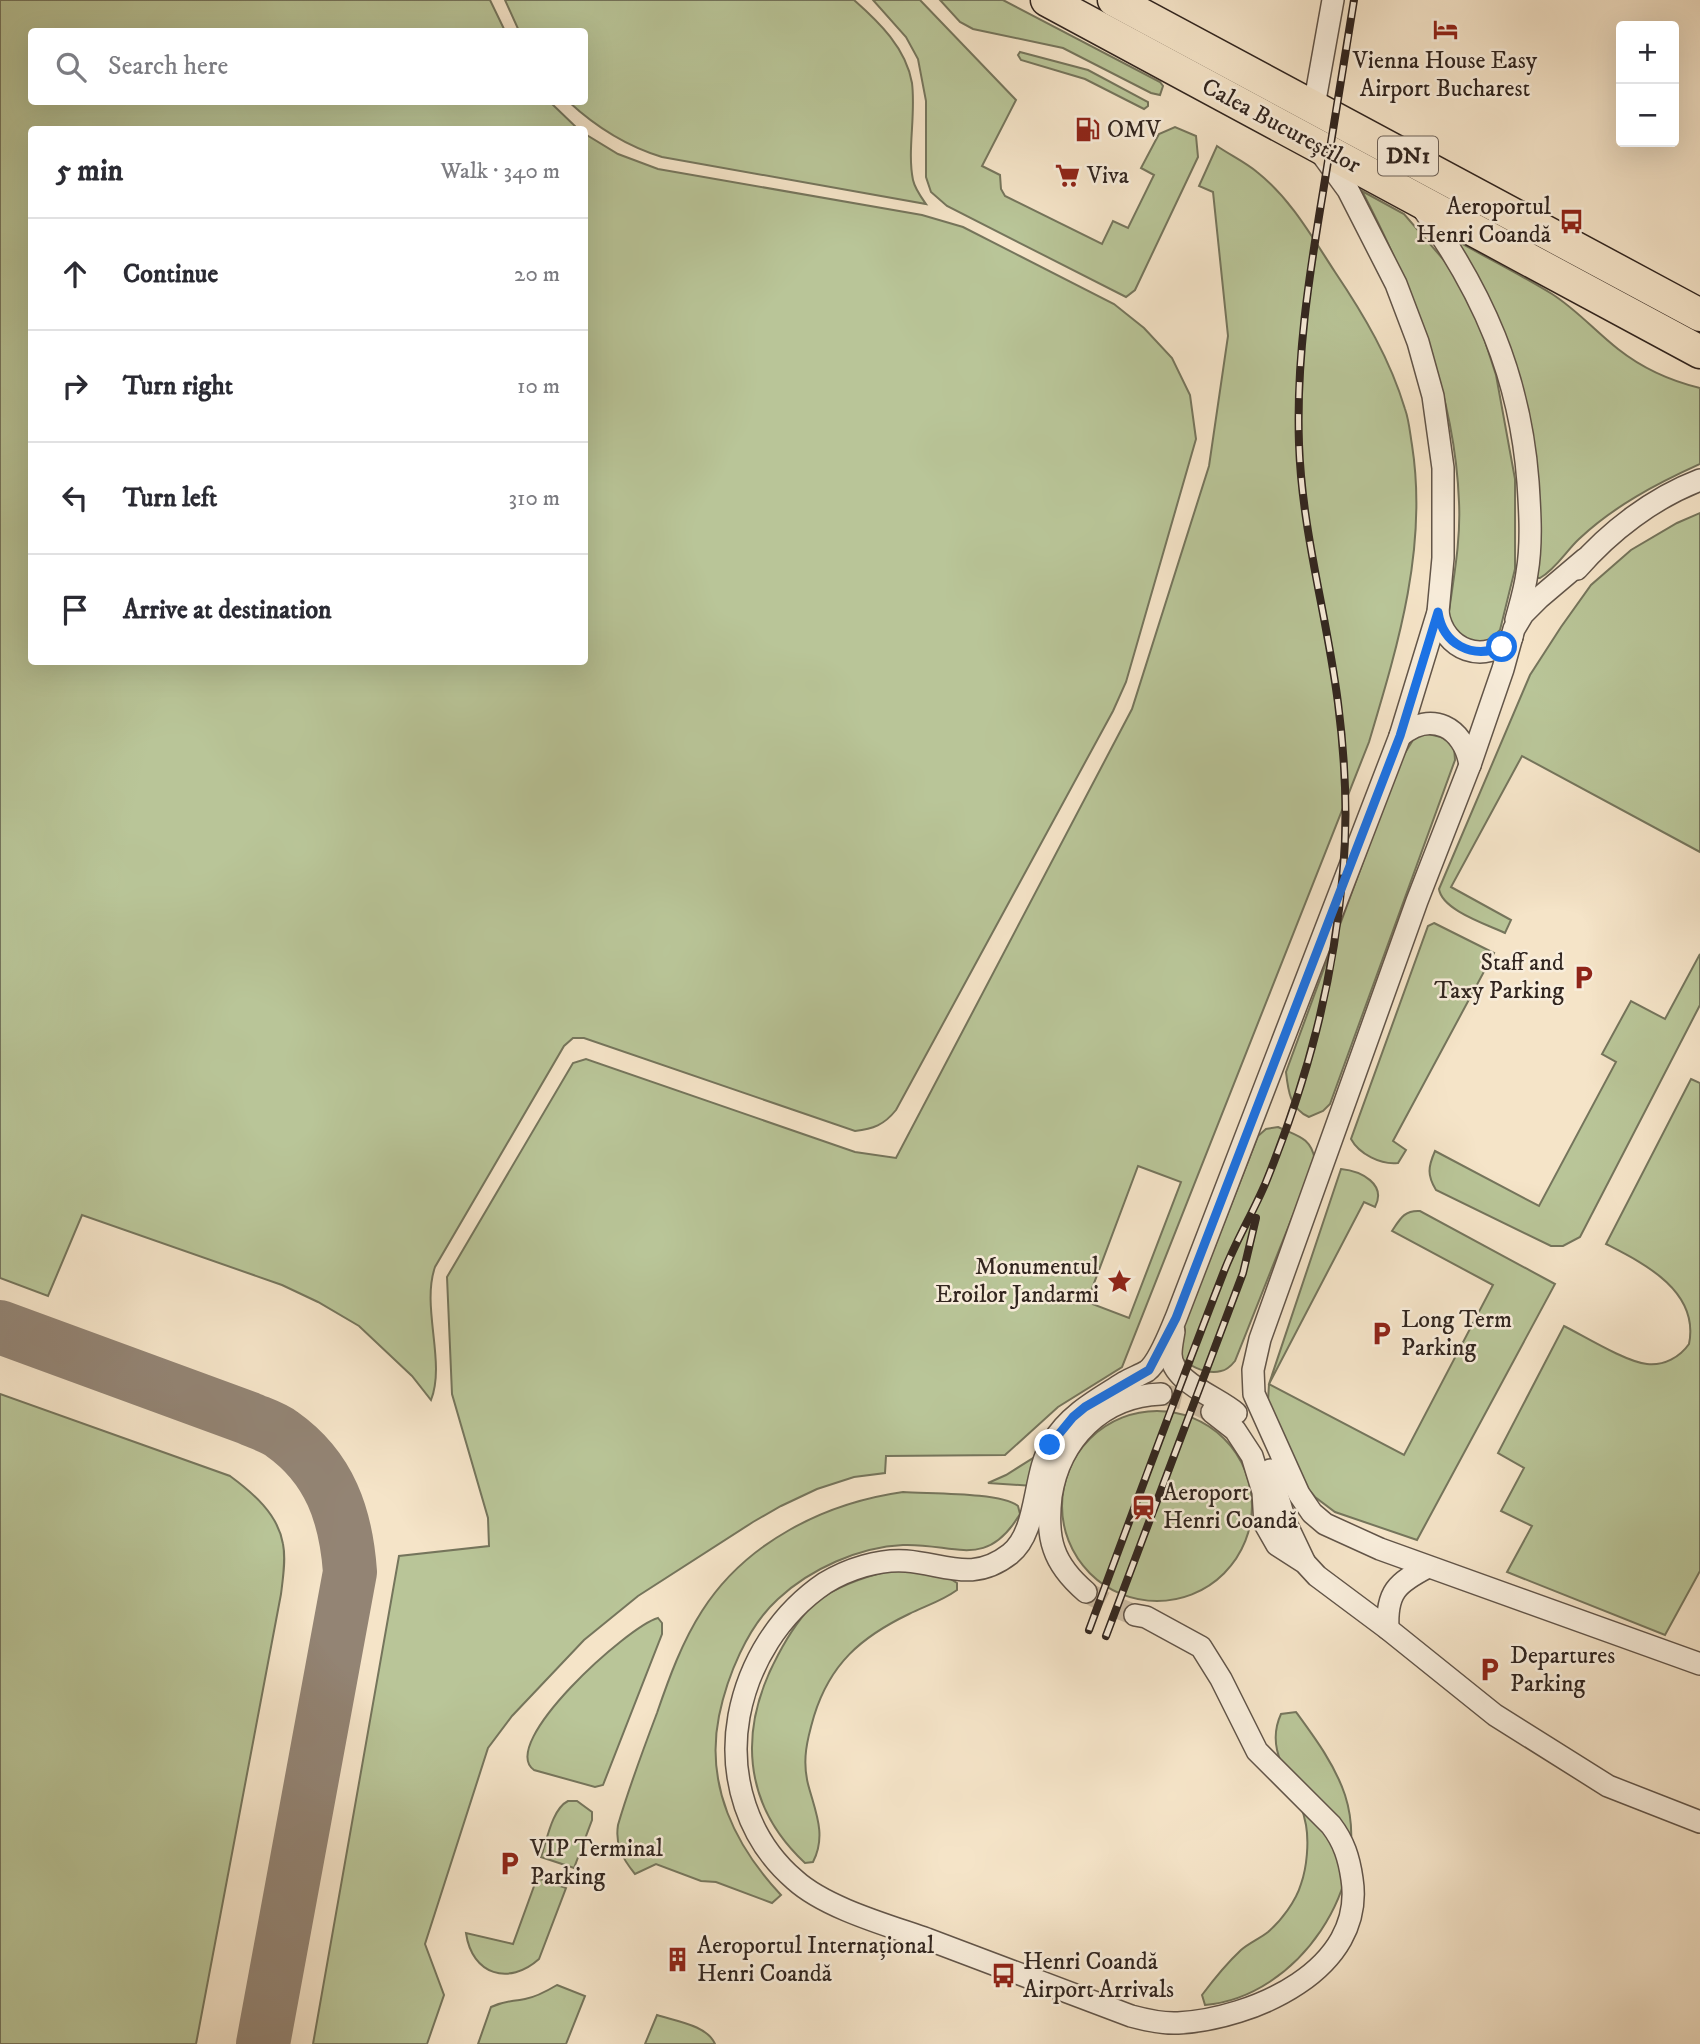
<!DOCTYPE html>
<meta charset="utf-8">
<style>
body{margin:0;font-family:"IM FELL DW Pica",serif;background:#f7f7f7;color:#2b2b33}
.controls{position:absolute;right:21px;top:21px;display:grid;overflow:hidden;border-radius:7px;box-shadow:0 7px 28px #0002}
.controls button{width:63px;height:63px;display:grid;place-items:center;padding:0;border:0;border-bottom:2px solid #e1e1e2;background:#fff;color:#2b2b33;font:35px sans-serif}
.stop{position:absolute;width:21px;height:21px;margin:-16px;border:5px solid #1a73e8;border-radius:50%;background:#fff}
.stop.end{background:#1a73e8;border-color:#fff;box-shadow:0 2px 7px #0008}
.list{margin:0;padding:0;list-style:none}
h2{display:flex;justify-content:space-between;align-items:center;height:91px;margin:0;padding:0 28px;font-size:30px}
h2 small{font-size:23px;font-weight:400;color:#7c7c81}
.list li{display:grid;grid-template-columns:46px 1fr auto;gap:21px;align-items:center;box-sizing:border-box;height:112px;padding:0 28px;border-top:2px solid #e1e1e2}
.list b{display:block;font-size:26px;white-space:nowrap}
.list em{font-size:23px;font-style:normal;color:#7c7c81}
.icon{flex:none;width:38px;height:38px;fill:none;stroke:currentColor;stroke-width:2;stroke-linecap:round;stroke-linejoin:round}
.map{position:relative;flex:none;width:1700px;height:2044px;overflow:hidden}
.search{position:absolute;background:#fff;box-shadow:0 7px 28px #0002;left:28px;top:28px;width:560px;height:77px;display:flex;align-items:center;gap:18px;box-sizing:border-box;padding:0 24px;border-radius:7px;color:#7c7c81;font-size:26px}
.panel{position:absolute;background:#fff;box-shadow:0 7px 28px #0002;left:28px;top:126px;width:560px;height:539px;border-radius:7px}
.map>svg:first-child{display:block}
</style>
<div class="map">
<svg width="1700" height="2044" viewBox="0 0 1700 2044">
<rect width="100%" height="100%" fill="#f5e4c8"/>
<filter id="stains"><feTurbulence type="fractalNoise" baseFrequency=".00286" numOctaves="4"/><feColorMatrix values="0 0 0 0 .2 0 0 0 0 .09 0 0 0 0 .02 0 0 0 .5 -.17"/></filter>
<radialGradient id="worn" r=".72"><stop offset=".6" stop-color="#630" stop-opacity="0"/><stop offset="1" stop-color="#630" stop-opacity=".3"/></radialGradient>
<g fill="#b9c598" stroke="#75755c" stroke-width="2" fill-rule="evenodd">
<path d="M0,0H490L505,31L32,32V102H550L578,129L32,130V662H584L585,134L618,154L658,169L922,215L963,227L1114,304L1144,328L1172,358L1190,395L1196,439L1126,682L1113,711L896,1110C884,1125 873,1129 855,1131L584,1038H573L564,1046L435,1267C421,1307 446,1362 431,1400L412,1376L359,1326L318,1302L282,1285L82,1215L48,1296L0,1278Z"/>
<path d="M505,0H854C879,22 906,48 912,83C916,115 907,151 913,180C915,189 921,197 926,204L662,157C626,146 596,127 569,102H584V32L519,31Z"/>
<polygon points="873,0 920,0 1016,100 982,166 1000,175 1001,189 1005,196 1102,244 1113,221 1128,228 1154,175 1141,168 1159,134 1175,127 1196,136 1198,157 1135,290 1126,297 947,206 931,192 926,177 926,101 918,59 906,37"/>
<polygon points="940,0 1003,0 1160,82 1163,86 1160,95 1151,93 1063,48 973,29 960,22"/>
<polygon points="1020,52 1088,70 1148,102 1148,106 1144,109 1085,79 1021,60 1018,55"/>
<path d="M1217,146C1230,155 1245,162 1257,172C1291,199 1312,237 1335,272C1364,315 1390,359 1405,409C1409,420 1410,433 1412,445C1428,547 1398,645 1369,742L1122,1367L1058,1407L1005,1455L886,1456L885,1473L854,1477L817,1489L781,1506L753,1522L638,1596L584,1640L512,1716L488,1748L425,1944L444,1995L427,2044H313L399,1556L489,1546L488,1518L452,1394L447,1277L573,1063L586,1059L855,1152L896,1158L1132,709L1209,466L1228,336L1213,192L1199,186ZM1138,1166L1181,1182L1129,1318L1087,1302Z"/>
<path d="M1362,191L1404,214L1449,266L1478,320L1496,375L1515,479V569L1500,630L1490,640L1478,645L1464,643L1448,619C1453,580 1461,542 1459,502C1455,393 1412,287 1362,191Z"/>
<path d="M1448,236C1483,256 1518,273 1552,294C1577,310 1595,331 1618,349C1642,368 1671,381 1700,388V464C1656,484 1614,506 1579,539C1566,551 1556,569 1540,578H1534L1533,475Z"/>
<path d="M1700,513V852L1522,756L1451,887L1511,920L1505,933C1486,924 1442,910 1439,889L1530,675L1561,627L1591,585L1631,550L1677,523Z"/>
<path d="M1424,733L1445,738L1454,746L1455,760L1330,1104L1323,1111L1309,1117C1290,1109 1288,1090 1286,1072L1400,761L1413,740Z"/>
<path d="M1434,923L1494,953L1393,1141L1406,1150L1398,1163C1381,1165 1359,1154 1351,1139L1428,926Z"/>
<path d="M1700,954V1005L1580,1237L1563,1246H1551L1436,1190C1427,1175 1428,1167 1435,1151L1539,1206L1616,1062L1602,1054L1631,1001L1665,1019Z"/>
<path d="M1691,1079L1700,1083V1571L1665,1635L1507,1572L1532,1526L1501,1511L1524,1468L1498,1453L1564,1326C1584,1336 1626,1362 1647,1364C1664,1366 1680,1357 1689,1344C1700,1290 1641,1262 1606,1244Z"/>
<path d="M1278,1127C1297,1136 1311,1137 1315,1160L1235,1361C1231,1366 1227,1370 1221,1371C1208,1375 1181,1365 1177,1350C1177,1349 1179,1339 1179,1338L1258,1136L1266,1129Z"/>
<path d="M1341,1169C1361,1171 1387,1184 1375,1207L1364,1202L1269,1384L1404,1455L1493,1285L1392,1231C1400,1219 1404,1210 1420,1211L1555,1284L1417,1540L1335,1512L1315,1497L1300,1479L1268,1401L1269,1384Z"/>
<path d="M0,1394L230,1476C253,1493 278,1514 283,1544C286,1559 283,1578 281,1594L196,2044H0Z"/>
<circle cx="1157" cy="1506" r="95"/>
<polygon points="1046,1450 1033,1486 988,1483 1006,1475"/>
<path d="M903,1492C929,1494 1000,1492 1018,1506L1020,1514C986,1571 955,1543 903,1545C859,1547 810,1569 778,1599C747,1627 727,1677 719,1716C705,1785 735,1846 781,1895L772,1903L716,1882L701,1881L656,1864L635,1874C622,1858 615,1845 618,1825C629,1787 643,1750 657,1713C669,1678 682,1642 702,1611C746,1542 825,1503 903,1492Z"/>
<path d="M893,1570L944,1575L957,1583V1590C942,1601 925,1606 909,1614C861,1637 830,1664 814,1716C807,1740 802,1760 808,1784C815,1811 827,1835 813,1862L805,1863C742,1804 738,1729 778,1655C788,1636 800,1617 815,1603C836,1586 867,1576 893,1570Z"/>
<path d="M658,1618L662,1623V1634L603,1785L595,1787L534,1770C497,1744 628,1626 658,1618Z"/>
<path d="M1296,1712C1315,1738 1335,1765 1345,1795C1374,1885 1298,1997 1205,2005L1202,1995C1214,1979 1226,1964 1241,1950C1249,1943 1259,1939 1268,1932C1281,1921 1296,1901 1301,1884C1307,1867 1309,1842 1306,1825C1299,1784 1262,1755 1281,1714Z"/>
<path d="M568,1801H577L592,1812V1820L574,1868L541,1857C547,1840 552,1809 568,1801Z"/>
<path d="M537,1878L566,1888L539,1959C509,1986 472,1975 466,1933L513,1944Z"/>
<path d="M557,1985L585,1996L566,2044H478L491,2007C507,2000 510,2002 525,1999C536,1997 547,1991 557,1985Z"/>
<path d="M657,2015C675,2021 707,2025 715,2044H645Z"/>
</g>
<g fill="none" stroke-linecap="round" stroke-linejoin="round">
<path stroke="#938474" stroke-width="54" d="M0,1327L248,1418C259,1423 273,1427 282,1434C330,1468 346,1516 350,1572L263,2044"/>
<g stroke="#cebea6" stroke-width="21" stroke-dasharray="21 10" stroke-linecap="butt">
<polyline points="1161,1394 1187,1400 1212,1412"/>
<polyline points="1086,1592 1108,1604 1135,1615"/>
</g>
<defs>
<g id="minor">
<polyline points="1314,106 1333,0"/>
<path d="M1421,206C1483,292 1520,376 1528,482C1530,512 1532,544 1527,573C1525,589 1520,605 1516,620"/>
<polyline points="1585,559 1539,598 1523,614 1514,629 1503,669 1470,765 1417,901 1260,1339 1253,1370 1254,1394 1299,1494 1312,1513 1325,1524 1380,1549 1700,1664"/>
<path d="M1577,569C1610,531 1653,498 1700,480"/>
<path d="M1438,612C1443,650 1485,666 1512,637"/>
<path d="M1400,736C1431,710 1464,727 1470,765"/>
<path d="M1174,1331C1173,1338 1171,1346 1171,1354C1171,1382 1218,1397 1236,1413"/>
<polyline points="1212,1412 1235,1430 1252,1456 1263,1492 1265,1524 1277,1545 1305,1563 1317,1576 1388,1629 1495,1715 1608,1786 1700,1822"/>
<polyline points="1270,1470 1285,1521 1304,1561"/>
<path d="M1086,1592C1072,1580 1060,1567 1054,1549C1048,1532 1049,1514 1051,1496C1060,1439 1102,1396 1161,1394"/>
<path d="M1135,1615L1146,1617L1201,1647L1221,1679L1257,1751L1331,1825C1344,1842 1349,1858 1352,1879C1366,1970 1252,2019 1178,2023C1162,2024 1146,2020 1131,2016C1063,1990 995,1964 927,1939C887,1925 826,1908 795,1880C748,1840 728,1777 739,1716C749,1663 779,1614 825,1583C848,1569 879,1559 906,1561C945,1564 973,1583 1010,1554C1039,1531 1032,1475 1052,1443C1069,1414 1098,1399 1125,1382C1132,1378 1140,1375 1147,1371C1159,1362 1170,1332 1176,1318L1400,736L1438,612L1443,558V468L1433,396L1418,342L1396,284L1348,190L1321,153"/>
<path d="M1388,1629C1386,1592 1397,1583 1428,1567"/>
</g>
<g id="highway">
<polyline points="1047,0 1700,352"/>
<polyline points="1114,0 1700,315"/>
</g>
</defs>
<use href="#minor" stroke="#625549" stroke-width="24"/>
<use href="#highway" stroke="#31251f" stroke-width="35"/>
<use href="#minor" stroke="#f8eddb" stroke-width="21"/>
<use href="#highway" stroke="#f5e4c8" stroke-width="32"/>
<defs>
<g id="rail">
<path d="M1089,1630C1133,1511 1177,1392 1223,1274C1235,1242 1253,1213 1266,1182C1308,1078 1333,984 1343,872C1348,816 1345,758 1338,703C1327,616 1302,532 1299,444C1296,359 1309,276 1323,192C1333,128 1344,64 1354,0"/>
<polyline points="1106,1636 1243,1273 1256,1218"/>
</g>
</defs>
<use href="#rail" stroke="#31251f" stroke-width="8"/>
<use href="#rail" stroke="#f8eddb" stroke-width="5" stroke-dasharray="16" stroke-linecap="butt"/>
</g>
<g fill="none" stroke-linecap="round" stroke-linejoin="round">
<path stroke="#1a73e8" stroke-width="9" d="M1050,1445L1073,1417L1085,1407L1149,1370L1176,1318L1400,736L1438,612C1443,645 1472,659 1502,647"/>
</g>
<defs>
<symbol id="hotel-bare" viewBox="-9 -9 18 18"><path d="M-6-4.5h1.5V1H6V5H4.5V3h-9V5H-6ZM-4 0a1.8 1.8 0 1 1 3.6 0ZM.5 0V-2.5h3Q6-2.5 6 0Z" fill="#8f2418" stroke="#f8eddb" stroke-width="2.5" paint-order="stroke"/></symbol>
<symbol id="fuel-bare" viewBox="-9 -9 18 18"><path d="M-5.5-6h7V0h2V4h1.3V-2.5L3-4.5l.8-.8L6-3V5H2.5V1h-1V6h-7ZM-4.2-4.7v3.2H.2V-4.7Z" fill="#8f2418" stroke="#f8eddb" stroke-width="2.5" paint-order="stroke"/></symbol>
<symbol id="supermarket-bare" viewBox="-9 -9 18 18"><path d="M-6-5.5h2.5l.6 2H6L4.5 2H-2.5L-4.4-4H-6ZM-1.5 3.2a1.3 1.3 0 1 0 .1 0ZM3 3.2a1.3 1.3 0 1 0 .1 0Z" fill="#8f2418" stroke="#f8eddb" stroke-width="2.5" paint-order="stroke"/></symbol>
<symbol id="bus-bare" viewBox="-9 -9 18 18"><path d="M-5-6H5V4H4V6H2V4H-2V6H-4V4H-5ZM-3.5-4V0h7V-4ZM-3.5 1.2v1.5H-2V1.2ZM2 1.2v1.5H3.5V1.2Z" fill="#8f2418" stroke="#f8eddb" stroke-width="2.5" paint-order="stroke"/></symbol>
<symbol id="parking-bare" viewBox="-9 -9 18 18"><path d="M-3.5-5.5H1a3.5 3.5 0 0 1 0 7H-1V5.5H-3.5ZM-1-3.4V-.6H.8a1.4 1.4 0 0 0 0-2.8Z" fill="#8f2418" stroke="#f8eddb" stroke-width="2.5" paint-order="stroke"/></symbol>
<symbol id="sight-bare" viewBox="-9 -9 18 18"><path d="M0-6L1.8-2.2L6-1.7L2.9 1.2L3.7 5.4L0 3.3L-3.7 5.4L-2.9 1.2L-6-1.7L-1.8-2.2Z" fill="#8f2418" stroke="#f8eddb" stroke-width="2.5" paint-order="stroke"/></symbol>
<symbol id="station-bare" viewBox="-9 -9 18 18"><path d="M-3-6H3Q5-6 5-4V2Q5 4 3 4L4.5 6H3L1.5 4h-3L-3 6H-4.5L-3 4Q-5 4-5 2V-4Q-5-6-3-6ZM-3.5-4v3h7v-3ZM-3.5 1v1.5H-2V1ZM2 1v1.5H3.5V1Z" fill="#8f2418" stroke="#f8eddb" stroke-width="2.5" paint-order="stroke"/></symbol>
<symbol id="building-bare" viewBox="-9 -9 18 18"><path d="M-4-6H4V6H1V3H-1V6H-4ZM-2.5-4.3h1.7v1.8h-1.7ZM.8-4.3h1.7v1.8H.8ZM-2.5-1h1.7V.8h-1.7ZM.8-1h1.7V.8H.8Z" fill="#8f2418" stroke="#f8eddb" stroke-width="2.5" paint-order="stroke"/></symbol>
</defs>
<g fill-rule="evenodd">
<use href="#hotel-bare" x="1428" y="12" width="35" height="35"/>
<use href="#fuel-bare" x="1070" y="112" width="35" height="35"/>
<use href="#supermarket-bare" x="1050" y="158" width="35" height="35"/>
<use href="#bus-bare" x="1554" y="204" width="35" height="35"/>
<use href="#parking-bare" x="1566" y="960" width="35" height="35"/>
<use href="#sight-bare" x="1102" y="1264" width="35" height="35"/>
<use href="#parking-bare" x="1364" y="1316" width="35" height="35"/>
<use href="#station-bare" x="1126" y="1490" width="35" height="35"/>
<use href="#parking-bare" x="1472" y="1652" width="35" height="35"/>
<use href="#parking-bare" x="492" y="1846" width="35" height="35"/>
<use href="#building-bare" x="660" y="1942" width="35" height="35"/>
<use href="#bus-bare" x="986" y="1958" width="35" height="35"/>
</g>
<g text-anchor="middle" dominant-baseline="central" stroke-width="5" stroke-linejoin="round" paint-order="stroke">
<rect fill="#f8eddb" stroke="#6d6157" stroke-width="2" x="1378" y="136.5" width="60" height="39" rx="5"/>
<g font-size="23" font-weight="bold" fill="#31251f">
<text x="1408" y="156">DN1</text>
</g>
<g font-size="24" fill="#31251f" stroke="#f8eddb" text-anchor="start">
<text x="1445" y="61" text-anchor="middle">Vienna House Easy<tspan x="1445" dy="28">Airport Bucharest</tspan></text>
<text x="1107" y="130">OMV</text>
<text x="1087" y="176">Viva</text>
<text x="1551" y="207" text-anchor="end">Aeroportul<tspan x="1551" dy="28">Henri Coandă</tspan></text>
<text x="1564" y="963" text-anchor="end">Staff and<tspan x="1564" dy="28">Taxy Parking</tspan></text>
<text x="1099" y="1267" text-anchor="end">Monumentul<tspan x="1099" dy="28">Eroilor Jandarmi</tspan></text>
<text x="1401" y="1320">Long Term<tspan x="1401" dy="28">Parking</tspan></text>
<text x="1163" y="1493">Aeroport<tspan x="1163" dy="28">Henri Coandă</tspan></text>
<text x="1510" y="1656">Departures<tspan x="1510" dy="28">Parking</tspan></text>
<text x="530" y="1849">VIP Terminal<tspan x="530" dy="28">Parking</tspan></text>
<text x="697" y="1946">Aeroportul Internațional<tspan x="697" dy="28">Henri Coandă</tspan></text>
<text x="1023" y="1962">Henri Coandă<tspan x="1023" dy="28">Airport Arrivals</tspan></text>
</g>
<g font-size="24" fill="#31251f" stroke="#f8eddb">
<text transform="translate(1281 126) rotate(28)">Calea Bucureștilor</text>
</g>
</g>
<rect width="100%" height="100%" filter="url(#stains)"/>
<rect width="100%" height="100%" fill="url(#worn)"/>
</svg>
<div class="controls">
<button>+</button>
<button>−</button>
</div>
<div class="stop" style="left:1502px;top:647px"></div>
<div class="stop end" style="left:1050px;top:1445px"></div>
<div class="search"><svg class="icon" aria-label="search" viewBox="0 0 24 24"><circle cx="10" cy="10" r="6"/><path d="M15 15l6 6"/></svg>Search here</div>
<section class="panel">
<h2>5 min<small>Walk · 340 m</small></h2>
<ul class="list">
<li><svg class="icon" aria-label="ahead" viewBox="0 0 24 24"><path d="M12 20V5M6 11l6-6 6 6"/></svg><div><b>Continue</b></div><em>20 m</em></li>
<li><svg class="icon" aria-label="right" viewBox="0 0 24 24"><path d="M7 20v-9h11M14 6l5 5-5 5"/></svg><div><b>Turn right</b></div><em>10 m</em></li>
<li><svg class="icon" aria-label="left" viewBox="0 0 24 24"><path d="M17 20v-9H6M10 6l-5 5 5 5"/></svg><div><b>Turn left</b></div><em>310 m</em></li>
<li><svg class="icon" aria-label="arrive" viewBox="0 0 24 24"><path d="M6 21V4h12l-3 4 3 4H6"/></svg><div><b>Arrive at destination</b></div></li>
</ul>
</section>
</div>
